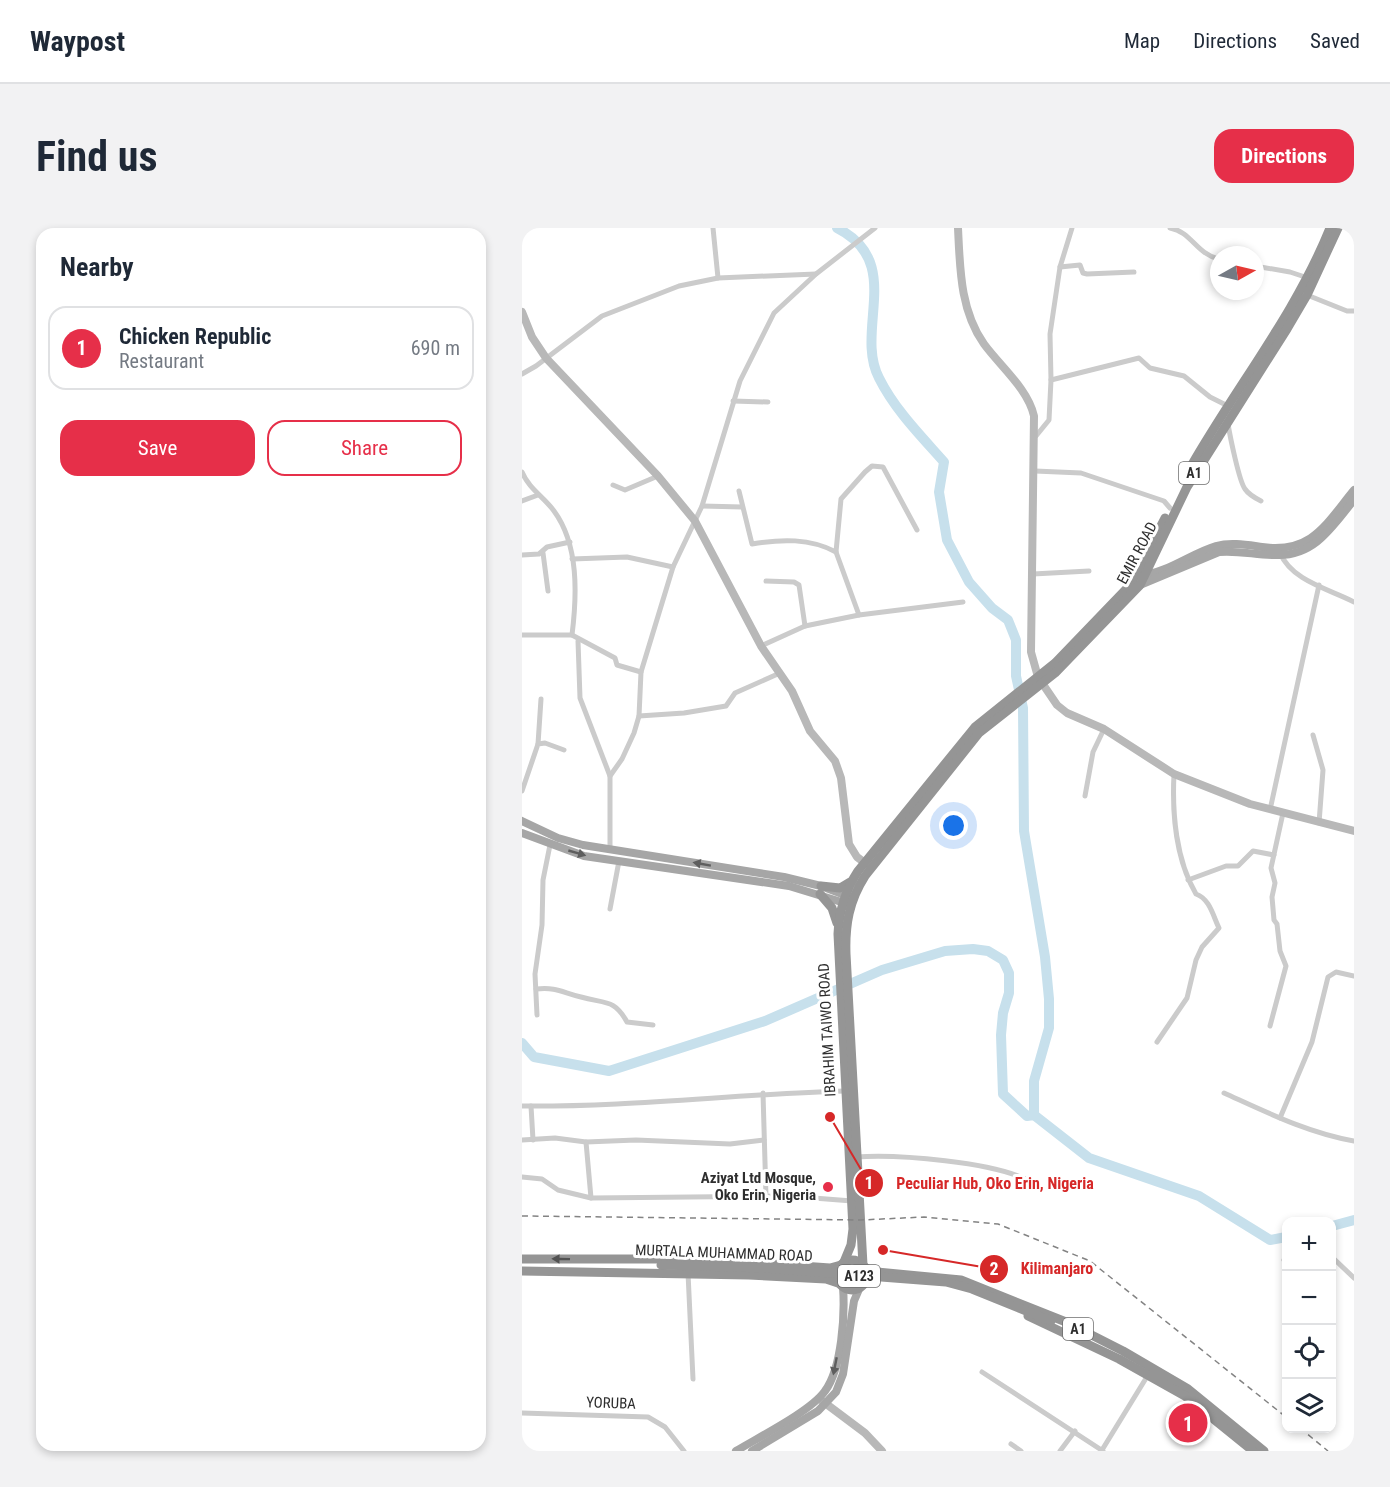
<!DOCTYPE html>
<meta charset="utf-8">
<style>
body{margin:0;font-family:"Roboto Condensed",sans-serif;background:#f2f2f3;color:#1f2937}
.controls{position:absolute;right:18px;bottom:18px;display:grid;overflow:hidden;border-radius:12px;box-shadow:0 3px 9px #0003}
.controls button{width:54px;height:54px;display:grid;place-items:center;padding:0;border:0;border-bottom:2px solid #e0e1e3;background:#fff;color:#1f2937;font:30px sans-serif}
.compass{position:absolute;left:688px;top:18px;width:54px;height:54px;border-radius:50%;background:#fff;box-shadow:0 3px 9px #0003;rotate:82deg}
.you{position:absolute;left:432px;top:598px;width:21px;height:21px;margin:-15px;border:4px solid #fff;border-radius:50%;background:#1a73e8;box-shadow:0 0 0 9px #1a73e833}
.badge{display:grid;place-items:center;width:39px;height:39px;border-radius:50%;background:#e62f49;color:#fff;font-size:20px;font-weight:700}
.pin{position:absolute;translate:-50% -50%;border:3px solid #fff;box-shadow:0 2px 6px #0006}
.list{margin:0;padding:0;list-style:none}
h2{display:flex;justify-content:space-between;align-items:center;height:78px;margin:0;padding:0 24px;font-size:26px}
h2 small{font-size:20px;font-weight:400;color:#747a83}
.list li{display:grid;grid-template-columns:39px 1fr auto;gap:18px;align-items:center;box-sizing:border-box;height:84px;margin:0 12px 12px;padding:0 12px;border:2px solid #e0e1e3;border-radius:18px}
.list b{display:block;font-size:22px;white-space:nowrap}
.list p{margin:0;font-size:20px;white-space:nowrap;color:#747a83}
.list em{font-size:20px;font-style:normal;color:#747a83}
.actions{display:flex;gap:12px;padding:18px 24px}
.actions a{flex:1;padding:14px 0;border:2px solid #e62f49;border-radius:18px;text-align:center;font-size:21px;color:#e62f49}
.actions .main{background:#e62f49;color:#fff}
.icon{flex:none;width:33px;height:33px;fill:none;stroke:currentColor;stroke-width:2;stroke-linecap:round;stroke-linejoin:round}
.map{position:relative;flex:none;width:832px;height:1223px;overflow:hidden;border-radius:18px}
header{display:flex;align-items:center;gap:36px;box-sizing:border-box;height:84px;padding:0 30px;background:#fff;border-bottom:2px solid #e0e1e3}
header strong{font-size:28px}
nav{display:flex;gap:33px;margin-inline-start:auto;font-size:21px}
.intro{display:flex;align-items:center;justify-content:space-between;box-sizing:border-box;height:144px;padding:0 36px}
h1{margin:0;font-size:42px}
.button{padding:15px 27px;border-radius:18px;background:#e62f49;color:#fff;font-size:21px;font-weight:700}
main{display:flex;gap:36px;padding:0 36px}
aside{flex:1;background:#fff;border-radius:18px;box-shadow:0 3px 9px #0003}
.map>svg:first-child{display:block}
</style>
<header>
<strong>Waypost</strong>
<nav><a>Map</a><a>Directions</a><a>Saved</a></nav>
</header>
<div class="intro"><h1>Find us</h1><a class="button">Directions</a></div>
<main>
<aside>
<h2>Nearby<small></small></h2>
<ul class="list">
<li><span class="badge">1</span><div><b>Chicken Republic</b><p>Restaurant</p></div><em>690 m</em></li>
</ul>
<div class="actions"><a class="main">Save</a><a>Share</a></div>
</aside>
<div class="map">
<svg width="832" height="1223" viewBox="0 0 832 1223">
<rect width="100%" height="100%" fill="#fff"/>
<g fill="none" stroke-linecap="round" stroke-linejoin="round">
<g stroke="#c7e0ec" stroke-width="10">
<path d="M315,0C383,34 332,102 357,150C373,182 399,208 422,234L417,264L425,312L447,354L470,380L486,392L494,412V448L501,480L502,603L523,729L527,771V800L512,853V887"/>
<polyline points="0,815 12,829 87,843 243,793 360,742 423,723 451,721 466,723 481,732 487,745 487,765 481,785 479,807 481,866 505,888 512,887 567,930 677,968 748,1012 764,1009"/>
<polyline points="810,998 832,992"/>
</g>
<g stroke="#cbcbcb" stroke-width="5">
<polyline points="191,0 196,50"/>
<path d="M648,0C670,4 673,25 697,31"/>
<polyline points="733,38 768,44 786,50"/>
<polyline points="538,39 558,37 561,45 565,46 612,44"/>
<polyline points="785,67 825,83 832,83"/>
<polyline points="0,146 14,138 80,88 157,58 196,50 294,46"/>
<polyline points="529,152 617,130 628,140 662,148 688,169 706,178"/>
<polyline points="211,173 246,174"/>
<path d="M706,196C708,208 717,253 723,261C727,267 733,270 739,273"/>
<polyline points="514,208 527,192 529,152 528,106 538,39 550,0"/>
<polyline points="513,243 559,245 642,273 648,280"/>
<path d="M0,244C7,261 22,269 32,283C57,317 55,367 50,407"/>
<polyline points="91,257 103,262 136,248"/>
<path d="M217,263L230,316C259,311 288,310 314,324"/>
<polyline points="0,273 16,267"/>
<polyline points="180,278 220,279"/>
<polyline points="21,325 26,363"/>
<path d="M758,325C770,353 807,361 832,374"/>
<polyline points="0,327 17,326 25,319 48,314"/>
<polyline points="50,331 105,329 151,339"/>
<polyline points="511,346 567,343"/>
<polyline points="244,353 272,354 277,357 283,398"/>
<polyline points="337,387 314,324 319,271 343,244 350,238 361,239 395,302"/>
<polyline points="0,407 50,407 93,430 95,437 119,444"/>
<polyline points="56,413 58,470 88,548"/>
<polyline points="239,418 283,398 337,387 441,374"/>
<polyline points="117,488 162,485 204,478 213,465 258,445"/>
<polyline points="791,507 801,542 797,595"/>
<polyline points="16,516 19,471"/>
<polyline points="0,563 16,516 23,515 42,522"/>
<polyline points="563,568 571,524 582,501"/>
<polyline points="748,582 797,357"/>
<polyline points="88,621 88,548 100,531 112,505 117,488 119,444 151,339 180,278 218,153 252,85 294,46 353,0"/>
<polyline points="666,652 704,638 716,638 731,623 752,627"/>
<polyline points="88,681 97,633"/>
<path d="M14,761C35,759 39,764 59,769C82,776 92,770 105,794L131,797"/>
<polyline points="15,787 13,746 20,697 21,652 28,617"/>
<polyline points="748,798 764,738 758,723 755,696 752,692 750,669 753,655 749,640 761,585"/>
<path d="M635,814L665,770L674,732L680,719L697,700C691,688 688,671 674,666C654,632 650,585 652,546"/>
<polyline points="241,865 244,969"/>
<path d="M702,865C744,884 786,905 832,913"/>
<path d="M0,878C108,879 216,866 323,863"/>
<polyline points="9,878 11,912"/>
<polyline points="758,890 790,814 806,749 814,744 832,748"/>
<polyline points="0,912 33,910 64,914 114,912 208,916 242,912"/>
<polyline points="64,914 69,970 266,968 330,973"/>
<path d="M334,929C375,926 473,934 507,953"/>
<polyline points="0,949 20,951 36,962 69,970"/>
<polyline points="810,1029 832,1050"/>
<polyline points="762,1032 764,1029"/>
<polyline points="166,1045 171,1151"/>
<polyline points="460,1144 581,1223"/>
<polyline points="0,1185 126,1189 143,1199 162,1223"/>
<polyline points="489,1216 499,1223"/>
<polyline points="580,1222 626,1147"/>
<polyline points="538,1223 553,1203"/>
</g>
<g stroke="#b8b8b8" stroke-width="8">
<path d="M436,0C438,40 438,82 462,116C479,139 506,161 512,188L509,424L516,449L535,477L545,485L582,501L652,546L728,576L832,603"/>
<polyline points="0,84 10,109 24,130 136,248 173,293 239,418 270,463 288,503 313,533 319,550 327,616 335,629 347,638"/>
<polyline points="299,1172 343,1205 360,1223"/>
</g>
<g stroke="#a6a6a6" stroke-width="8">
<path d="M620,347C645,345 670,325 694,318C709,314 725,317 740,319C790,326 804,296 832,262"/>
<path d="M613,357H618L697,324C718,322 737,328 757,327C794,327 811,297 832,272"/>
<polyline points="0,593 36,610 61,617 262,649 299,658 328,669"/>
<polyline points="0,605 62,628 267,658 326,676"/>
<path d="M214,1223C237,1209 289,1183 303,1163C320,1140 323,1087 321,1059"/>
<polyline points="230,1223 296,1183 314,1164 321,1146 332,1073 338,1059"/>
</g>
<g stroke="#959595" stroke-width="9">
<path d="M668,240C714,159 773,87 808,0"/>
<polyline points="299,658 318,660 328,654"/>
<polyline points="298,666 310,680 315,695"/>
<polyline points="0,1031 180,1031 308,1040 319,1037"/>
<circle cx="330" cy="1047" r="15"/>
<path d="M322,1034L329,1017L331,1001L316,706C317,682 323,663 336,643L453,499L533,435L609,356L643,290"/>
<path d="M341,1037L324,726C323,697 327,673 343,648L457,505L533,445L618,357L665,259L765,101L785,67L816,0"/>
<polyline points="343,1040 355,1044 439,1052 544,1094 601,1123 666,1161 742,1223"/>
<polyline points="0,1043 227,1047 304,1051 319,1056"/>
<polyline points="506,1088 597,1131 663,1168 731,1223"/>
</g>
<g stroke="#838383" stroke-width="1.5" stroke-dasharray="6 4.5" stroke-linecap="butt">
<polyline points="0,988 339,992 402,989 476,996 568,1033 764,1189"/>
<polyline points="778,1200 806,1223"/>
</g>
<polyline stroke="#959595" stroke-width="9" points="139,1037 242,1040 424,1054 450,1061 529,1093"/>
</g>
<defs><path id="oneway-solid" d="M-6-.8H1V-3.2L6.5 0L1 3.2V.8H-6Z" transform="scale(1.5)"/></defs>
<g fill="#5e5e5e">
<use href="#oneway-solid" transform="translate(55 625) rotate(16)"/>
<use href="#oneway-solid" transform="translate(180 636) rotate(-170)"/>
<use href="#oneway-solid" transform="translate(313 1138) rotate(101)"/>
</g>
<use fill="#525252" href="#oneway-solid" transform="translate(39 1031) rotate(-179)"/>
<circle fill="#e62f49" stroke="#fff" stroke-width="2" cx="306" cy="959" r="6"/>
<g text-anchor="middle" dominant-baseline="central" stroke-width="6" stroke-linejoin="round" paint-order="stroke">
<g fill="#fff" stroke="#6d6d6d" stroke-width="1.5">
<rect x="657" y="234" width="30" height="22" rx="4.5"/>
<rect x="316" y="1037" width="42" height="22" rx="4.5"/>
<rect x="541" y="1090" width="30" height="22" rx="4.5"/>
</g>
<g font-size="14" font-weight="bold" fill="#2e2e2e">
<text x="672" y="245">A1</text>
<text x="337" y="1048">A123</text>
<text x="556" y="1101">A1</text>
</g>
<g font-size="15" fill="#2e2e2e" stroke="#fff">
<text transform="translate(615 325) rotate(-62)">EMIR ROAD</text>
<text transform="translate(305 802) rotate(-93)">IBRAHIM TAIWO ROAD</text>
<text transform="translate(202 1025) rotate(2)">MURTALA MUHAMMAD ROAD</text>
<text transform="translate(89 1175) rotate(2)">YORUBA</text>
</g>
<g font-size="15" font-weight="bold" fill="#2e2e2e" stroke="#fff" text-anchor="end">
<text x="294" y="950">Aziyat Ltd Mosque,<tspan x="294" dy="17">Oko Erin, Nigeria</tspan></text>
</g>
</g>
<path fill="none" stroke="#d62828" stroke-width="2" d="M308 889L347 955M361 1022L472 1041"/>
<g fill="#d62828" stroke="#fff" stroke-width="2">
<circle cx="308" cy="889" r="6"/>
<circle cx="361" cy="1022" r="6"/>
<circle cx="347" cy="955" r="15"/>
<circle cx="472" cy="1041" r="15"/>
</g>
<g font-size="18" text-anchor="middle" font-weight="bold" fill="#fff">
<text x="347" y="961">1</text>
<text x="472" y="1047">2</text>
</g>
<g font-size="16" text-anchor="middle" font-weight="bold" fill="#d62828" stroke="#fff" stroke-width="6" stroke-linejoin="round" paint-order="stroke">
<text x="473" y="961">Peculiar Hub, Oko Erin, Nigeria</text>
<text x="535" y="1046">Kilimanjaro</text>
</g>
</svg>
<div class="controls">
<button>+</button>
<button>−</button>
<button><svg class="icon" aria-label="locate" viewBox="0 0 24 24"><circle cx="12" cy="12" r="6"/><path d="M12 2v4M12 18v4M2 12h4M18 12h4"/></svg></button>
<button><svg class="icon" aria-label="layers" viewBox="0 0 24 24"><path d="M12 4l9 5-9 5-9-5zM3 14l9 5 9-5"/></svg></button>
</div>
<svg class="compass" viewBox="-18 -18 36 36"><path d="M0-13l5 13h-10z" fill="#e53935"/><path d="M0 13l5-13h-10z" fill="#747a83"/></svg>
<div class="you"></div>
<div class="pin badge" style="left:666px;top:1195px">1</div>
</div>
</main>
